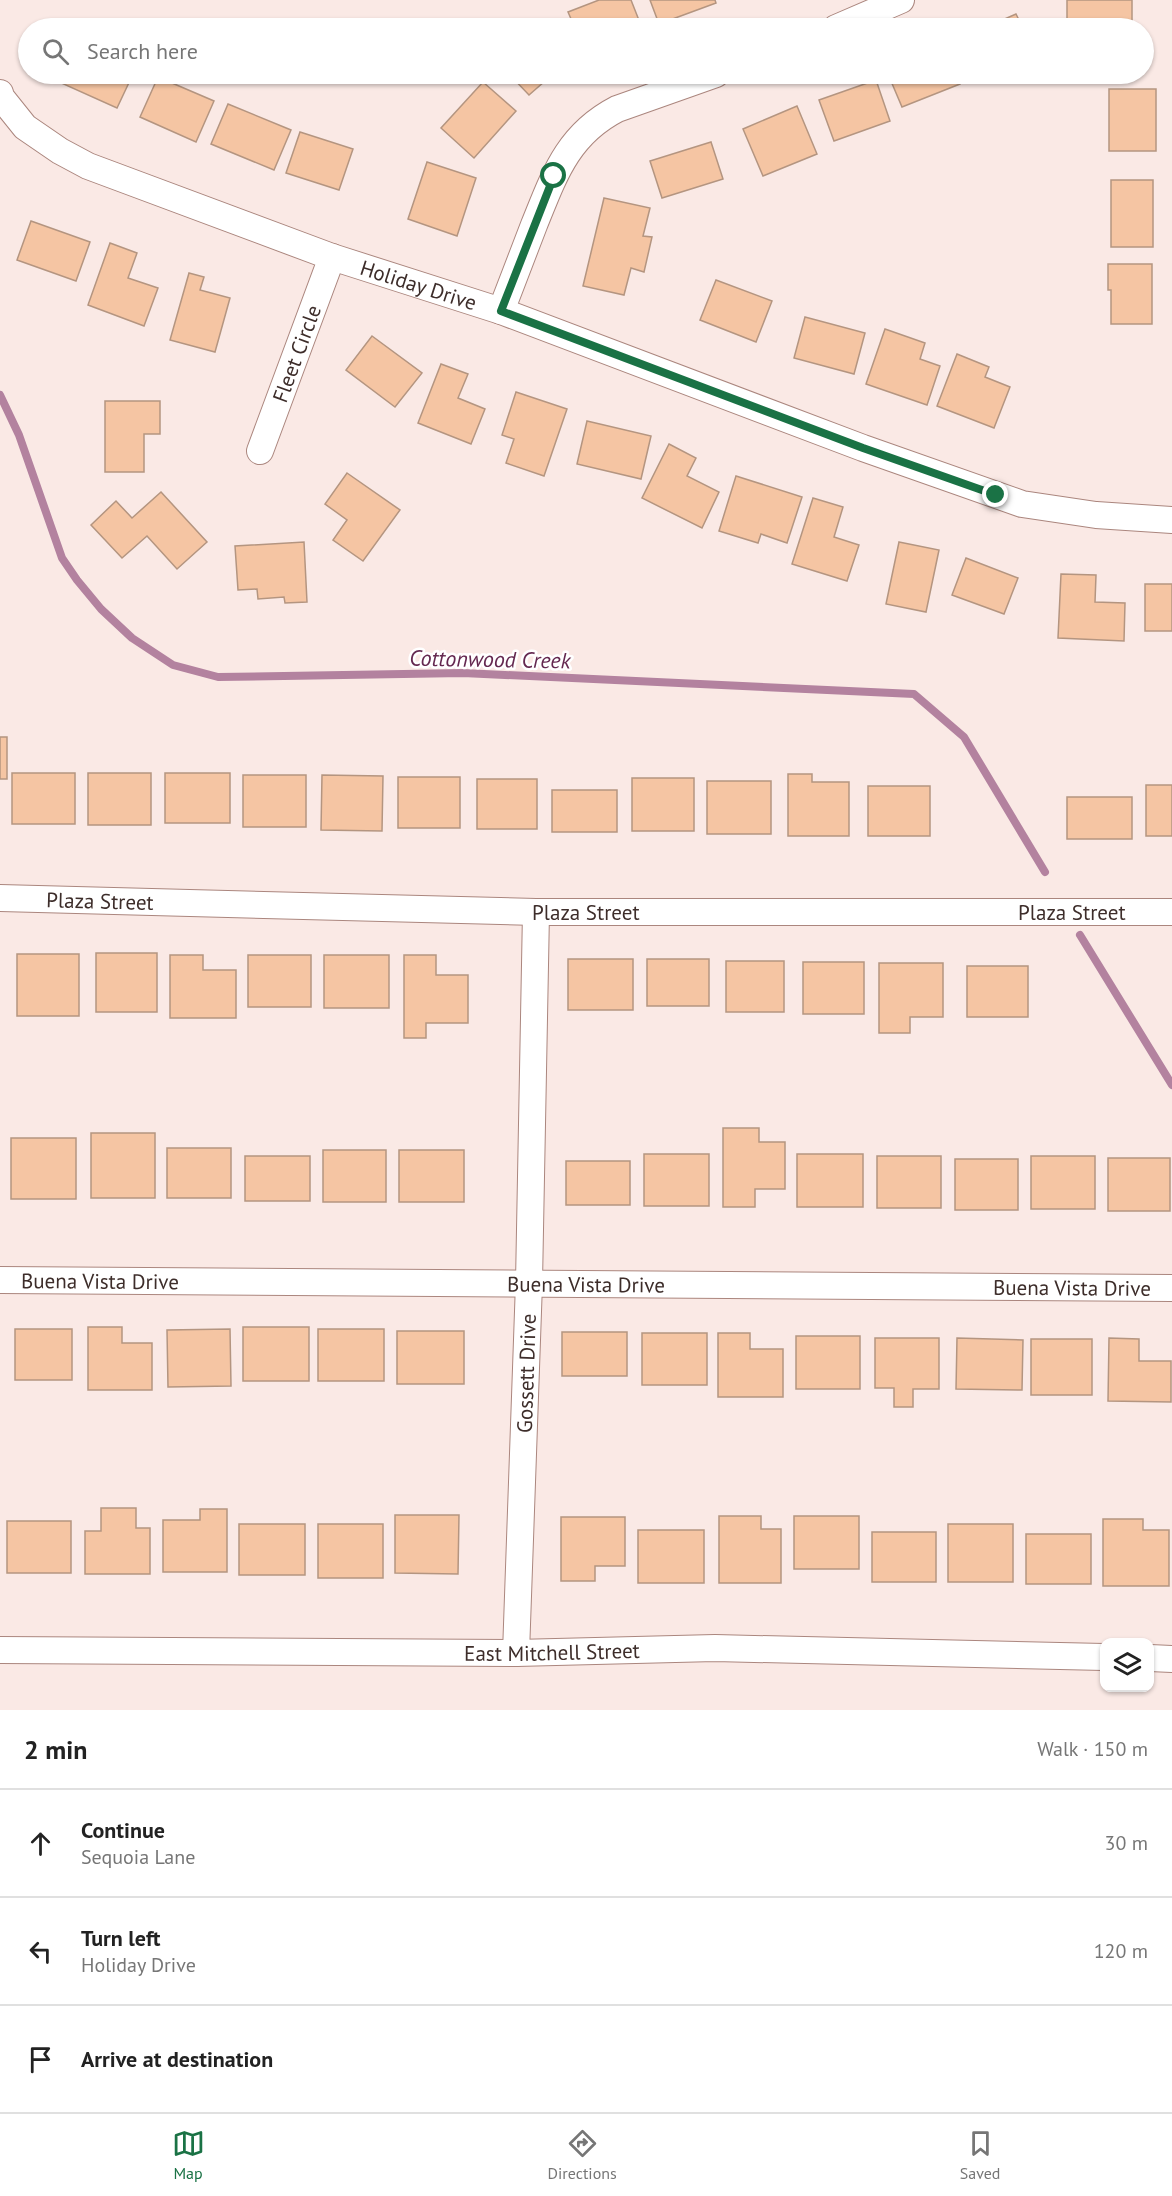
<!DOCTYPE html>
<meta charset="utf-8">
<style>
body{margin:0;font-family:"PT Sans",sans-serif;background:#f2f2f2;color:#222}
.controls{position:absolute;right:18px;bottom:18px;display:grid;overflow:hidden;border-radius:12px;box-shadow:0 2px 4px #0004}
.controls button{width:54px;height:54px;display:grid;place-items:center;padding:0;border:0;border-bottom:2px solid #e0e0e0;background:#fff;color:#222;font:30px sans-serif}
.stop{position:absolute;width:18px;height:18px;margin:-14px;border:4px solid #1a7245;border-radius:50%;background:#fff}
.stop.end{background:#1a7245;border-color:#fff;box-shadow:0 2px 6px #0008}
.list{margin:0;padding:0;list-style:none}
h2{display:flex;justify-content:space-between;align-items:center;height:78px;margin:0;padding:0 24px;font-size:26px}
h2 small{font-size:20px;font-weight:400;color:#767676}
.list li{display:grid;grid-template-columns:39px 1fr auto;gap:18px;align-items:center;box-sizing:border-box;height:108px;padding:0 24px;border-top:2px solid #e0e0e0}
.list b{display:block;font-size:22px;white-space:nowrap}
.list p{margin:0;font-size:20px;white-space:nowrap;color:#767676}
.list em{font-size:20px;font-style:normal;color:#767676}
.icon{flex:none;width:33px;height:33px;fill:none;stroke:currentColor;stroke-width:2;stroke-linecap:round;stroke-linejoin:round}
.map{position:relative;flex:none;width:1172px;height:1710px;overflow:hidden}
.search{position:absolute;background:#fff;box-shadow:0 2px 4px #0004;left:18px;right:18px;top:18px;height:66px;display:flex;align-items:center;gap:15px;box-sizing:border-box;padding:0 21px;border-radius:33px;color:#767676;font-size:22px}
.sheet{height:402px;background:#fff}
nav{display:flex;justify-content:space-around;align-items:center;box-sizing:border-box;height:84px;border-top:2px solid #e0e0e0;background:#fff;font-size:16px;color:#767676}
nav a{display:grid;justify-items:center;gap:3px}
nav .on{color:#1a7245}
.map>svg:first-child{display:block}
</style>
<div class="map">
<svg width="1172" height="1710" viewBox="0 0 1172 1710">
<rect width="100%" height="100%" fill="#fae9e5"/>
<g fill="none" stroke-linecap="round" stroke-linejoin="round">
<g stroke="#b3829f" stroke-width="8">
<polyline points="0,395 19,435 62,558 77,580 101,609 132,638 173,665 218,677 463,673 914,694 964,737 1045,872"/>
<polyline points="1080,935 1172,1085"/>
</g>
</g>
<g fill="#f5c5a3" stroke="#b49580" stroke-width="1.5">
<polygon points="599,0 631,0 642,28 575,28 568,12"/>
<polygon points="650,0 715,0 716,3 659,24"/>
<rect x="1067" y="0" width="65" height="24"/>
<polygon points="1016,14 1023,28 984,28"/>
<polygon points="63,74 133,74 117,108 59,82"/>
<polygon points="509,74 553,74 529,95"/>
<polygon points="888,74 956,74 960,84 902,107"/>
<polygon points="158,77 214,101 196,142 140,117"/>
<polygon points="876,80 890,121 834,141 819,100"/>
<polygon points="483,82 516,111 474,158 441,128"/>
<rect x="1109" y="89" width="47" height="62"/>
<polygon points="228,104 291,130 274,170 211,144"/>
<polygon points="797,106 817,154 763,176 743,129"/>
<polygon points="300,132 353,149 339,190 286,173"/>
<polygon points="711,142 723,179 662,198 650,161"/>
<polygon points="427,162 476,178 457,236 408,219"/>
<rect x="1111" y="180" width="42" height="67"/>
<polygon points="604,198 650,208 643,236 652,237 644,272 631,268 624,295 583,286"/>
<polygon points="31,221 90,242 76,281 17,260"/>
<polygon points="110,243 137,253 128,278 158,288 144,326 88,305"/>
<polygon points="1108,264 1152,264 1152,324 1111,324 1111,290 1108,290"/>
<polygon points="189,273 204,277 200,290 230,298 215,352 170,340"/>
<polygon points="716,280 772,301 756,342 700,320"/>
<polygon points="805,317 865,333 854,374 794,358"/>
<polygon points="885,329 925,343 920,359 940,366 927,405 866,384"/>
<polygon points="372,336 422,373 395,407 346,370"/>
<polygon points="957,354 989,367 985,377 1010,387 994,428 937,406"/>
<polygon points="441,364 468,374 458,398 485,409 471,444 418,423"/>
<polygon points="516,392 567,409 544,476 506,463 514,439 502,435"/>
<polygon points="105,401 160,401 160,434 144,434 144,472 105,472"/>
<polygon points="587,421 651,436 641,479 577,464"/>
<polygon points="669,444 696,458 687,476 719,492 702,528 642,498"/>
<polygon points="347,473 400,510 363,561 333,540 347,520 325,504"/>
<polygon points="736,476 802,497 787,543 761,534 758,543 719,531"/>
<polygon points="161,492 207,542 177,569 147,536 122,558 91,525 116,501 132,518"/>
<polygon points="813,498 843,507 834,537 859,545 847,581 792,564"/>
<polygon points="304,542 307,602 285,603 284,597 258,599 257,589 238,590 235,546"/>
<polygon points="899,542 939,550 926,612 886,604"/>
<polygon points="966,558 1018,578 1004,614 952,595"/>
<polygon points="1061,574 1096,575 1095,602 1125,603 1124,641 1058,638"/>
<rect x="1145" y="584" width="27" height="47"/>
<rect x="0" y="737" width="7" height="42"/>
<rect x="12" y="773" width="63" height="51"/>
<rect x="88" y="773" width="63" height="52"/>
<rect x="165" y="773" width="65" height="50"/>
<polygon points="788,774 812,774 812,782 849,782 849,836 788,836"/>
<rect x="243" y="775" width="63" height="52"/>
<polygon points="322,775 383,776 382,831 321,830"/>
<rect x="398" y="777" width="62" height="51"/>
<rect x="632" y="778" width="62" height="53"/>
<rect x="477" y="779" width="60" height="50"/>
<rect x="707" y="781" width="64" height="53"/>
<rect x="1146" y="785" width="26" height="51"/>
<rect x="868" y="786" width="62" height="50"/>
<rect x="552" y="790" width="65" height="42"/>
<rect x="1067" y="797" width="65" height="42"/>
<rect x="96" y="953" width="61" height="59"/>
<rect x="17" y="954" width="62" height="62"/>
<polygon points="170,955 203,955 203,970 236,970 236,1018 170,1018"/>
<rect x="248" y="955" width="63" height="52"/>
<rect x="324" y="955" width="65" height="53"/>
<polygon points="404,955 436,955 436,975 468,975 468,1023 426,1023 426,1038 404,1038"/>
<rect x="568" y="959" width="65" height="51"/>
<rect x="647" y="959" width="62" height="47"/>
<rect x="726" y="961" width="58" height="51"/>
<rect x="803" y="962" width="61" height="52"/>
<polygon points="879,963 943,963 943,1017 910,1017 910,1033 879,1033"/>
<rect x="967" y="966" width="61" height="51"/>
<polygon points="723,1128 759,1128 759,1142 785,1142 785,1189 755,1189 755,1207 723,1207"/>
<rect x="91" y="1133" width="64" height="65"/>
<rect x="11" y="1138" width="65" height="61"/>
<rect x="167" y="1148" width="64" height="50"/>
<rect x="323" y="1150" width="63" height="52"/>
<rect x="399" y="1150" width="65" height="52"/>
<rect x="644" y="1154" width="65" height="52"/>
<rect x="797" y="1154" width="66" height="53"/>
<rect x="245" y="1156" width="65" height="45"/>
<rect x="877" y="1156" width="64" height="52"/>
<rect x="1031" y="1156" width="64" height="53"/>
<rect x="1108" y="1158" width="62" height="53"/>
<rect x="955" y="1159" width="63" height="51"/>
<rect x="566" y="1161" width="64" height="44"/>
<polygon points="88,1327 122,1327 122,1343 152,1343 152,1390 88,1390"/>
<rect x="243" y="1327" width="66" height="54"/>
<rect x="15" y="1329" width="57" height="51"/>
<polygon points="230,1329 231,1386 168,1387 167,1330"/>
<rect x="318" y="1329" width="66" height="52"/>
<rect x="397" y="1331" width="67" height="53"/>
<rect x="562" y="1332" width="65" height="44"/>
<rect x="642" y="1333" width="65" height="52"/>
<polygon points="718,1333 750,1333 750,1349 783,1349 783,1397 718,1397"/>
<rect x="796" y="1336" width="64" height="53"/>
<polygon points="875,1338 939,1338 939,1389 913,1389 913,1407 894,1407 894,1388 875,1388"/>
<polygon points="957,1338 1023,1340 1022,1390 956,1389"/>
<polygon points="1109,1338 1139,1339 1139,1361 1171,1361 1171,1402 1108,1401"/>
<rect x="1031" y="1339" width="61" height="56"/>
<polygon points="101,1508 136,1508 136,1528 150,1528 150,1574 85,1574 85,1531 101,1531"/>
<polygon points="200,1509 227,1509 227,1572 163,1572 163,1520 200,1520"/>
<polygon points="395,1515 459,1515 458,1574 395,1573"/>
<polygon points="719,1516 761,1516 761,1529 781,1529 781,1583 719,1583"/>
<rect x="794" y="1516" width="65" height="53"/>
<polygon points="561,1517 625,1517 625,1566 595,1566 595,1581 561,1581"/>
<polygon points="1103,1519 1143,1519 1143,1530 1169,1530 1169,1586 1103,1586"/>
<rect x="7" y="1521" width="64" height="52"/>
<rect x="239" y="1524" width="66" height="51"/>
<rect x="318" y="1524" width="65" height="54"/>
<rect x="948" y="1524" width="65" height="58"/>
<rect x="638" y="1530" width="66" height="53"/>
<rect x="872" y="1532" width="64" height="50"/>
<rect x="1026" y="1534" width="65" height="50"/>
</g>
<g fill="none" stroke-linecap="round" stroke-linejoin="round">
<defs>
<g id="minor">
<polyline points="836,28 901,0"/>
<path id="s1" d="M0,93L1,97L25,127L60,151L88,166L332,257L501,311L863,448L1022,504L1096,515L1172,520"/>
<path d="M501,311C512,283 523,254 534,225C554,176 567,135 617,109L716,74"/>
<path id="s2" d="M260,451L332,257"/>
<path id="s3" d="M0,898L536,912H1172"/>
<path id="s4" d="M0,1280L1172,1288"/>
<path id="s5" d="M0,1650L516,1653L715,1648L1104,1657"/>
<path id="s6" d="M516,1653L529,1283L536,912"/>
<polyline points="1150,1658 1172,1659"/>
</g>
</defs>
<use href="#minor" stroke="#ab867e" stroke-width="28"/>
<use href="#minor" stroke="#fff" stroke-width="26"/>
</g>
<g fill="none" stroke-linecap="round" stroke-linejoin="round">
<polyline stroke="#1a7245" stroke-width="8" points="554,176 501,311 863,448 996,495"/>
</g>
<g text-anchor="middle" dominant-baseline="central" stroke-width="5" stroke-linejoin="round" paint-order="stroke">
<g font-size="21" fill="#3d2d2a" stroke="#fff">
<text stroke="none"><textPath href="#s1" startOffset="468">Holiday Drive</textPath></text>
<text stroke="none"><textPath href="#s2" startOffset="104">Fleet Circle</textPath></text>
<text stroke="none"><textPath href="#s3" startOffset="100">Plaza Street</textPath></text>
<text stroke="none"><textPath href="#s3" startOffset="586">Plaza Street</textPath></text>
<text stroke="none"><textPath href="#s3" startOffset="1072">Plaza Street</textPath></text>
<text stroke="none"><textPath href="#s4" startOffset="100">Buena Vista Drive</textPath></text>
<text stroke="none"><textPath href="#s4" startOffset="586">Buena Vista Drive</textPath></text>
<text stroke="none"><textPath href="#s4" startOffset="1072">Buena Vista Drive</textPath></text>
<text stroke="none"><textPath href="#s6" startOffset="280">Gossett Drive</textPath></text>
<text stroke="none"><textPath href="#s5" startOffset="552">East Mitchell Street</textPath></text>
</g>
<g font-size="22" font-style="italic" fill="#642850" stroke="#fff">
<text transform="translate(490 659) rotate(1)">Cottonwood Creek</text>
</g>
</g>
</svg>
<div class="controls">
<button><svg class="icon" aria-label="layers" viewBox="0 0 24 24"><path d="M12 4l9 5-9 5-9-5zM3 14l9 5 9-5"/></svg></button>
</div>
<div class="stop" style="left:554px;top:176px"></div>
<div class="stop end" style="left:996px;top:495px"></div>
<div class="search"><svg class="icon" aria-label="search" viewBox="0 0 24 24"><circle cx="10" cy="10" r="6"/><path d="M15 15l6 6"/></svg>Search here</div>
</div>
<section class="sheet">
<h2>2 min<small>Walk · 150 m</small></h2>
<ul class="list">
<li><svg class="icon" aria-label="ahead" viewBox="0 0 24 24"><path d="M12 20V5M6 11l6-6 6 6"/></svg><div><b>Continue</b><p>Sequoia Lane</p></div><em>30 m</em></li>
<li><svg class="icon" aria-label="left" viewBox="0 0 24 24"><path d="M17 20v-9H6M10 6l-5 5 5 5"/></svg><div><b>Turn left</b><p>Holiday Drive</p></div><em>120 m</em></li>
<li><svg class="icon" aria-label="arrive" viewBox="0 0 24 24"><path d="M6 21V4h12l-3 4 3 4H6"/></svg><div><b>Arrive at destination</b></div></li>
</ul>
</section>
<nav>
<a class="on"><svg class="icon" aria-label="map" viewBox="0 0 24 24"><path d="M3 6l6-2 6 2 6-2v14l-6 2-6-2-6 2zM9 4v14M15 6v14"/></svg>Map</a>
<a><svg class="icon" aria-label="directions" viewBox="0 0 24 24"><path d="M12 3l9 9-9 9-9-9zM9 14v-3h6M13 9l2 2-2 2"/></svg>Directions</a>
<a><svg class="icon" aria-label="saved" viewBox="0 0 24 24"><path d="M7 4h10v16l-5-4-5 4z"/></svg>Saved</a>
</nav>
